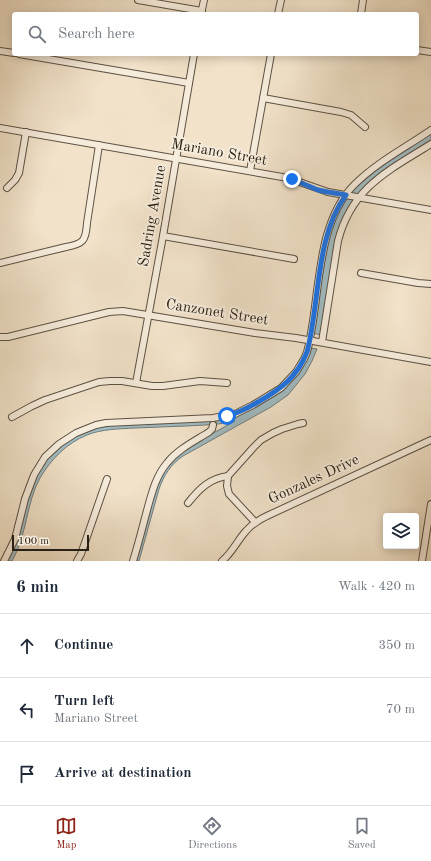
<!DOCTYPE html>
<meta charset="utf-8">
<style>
body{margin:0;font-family:"Old Standard TT",serif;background:#f2f2f3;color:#1f2937}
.controls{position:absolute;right:12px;bottom:12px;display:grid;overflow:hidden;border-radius:4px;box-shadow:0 2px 10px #0003}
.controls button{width:36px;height:36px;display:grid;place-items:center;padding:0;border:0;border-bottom:1px solid #e0e1e3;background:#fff;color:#1f2937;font:20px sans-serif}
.scale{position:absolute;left:12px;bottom:10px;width:77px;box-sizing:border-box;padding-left:4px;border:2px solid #2a2116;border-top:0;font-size:11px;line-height:14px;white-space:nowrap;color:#2a2116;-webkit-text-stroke:3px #f6ecdc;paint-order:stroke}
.stop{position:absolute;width:12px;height:12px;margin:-9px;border:3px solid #1a73e8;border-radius:50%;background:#fff}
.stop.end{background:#1a73e8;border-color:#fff;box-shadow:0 1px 4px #0008}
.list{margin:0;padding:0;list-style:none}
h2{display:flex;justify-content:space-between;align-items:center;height:52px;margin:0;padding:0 16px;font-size:17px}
h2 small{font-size:13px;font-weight:400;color:#747a83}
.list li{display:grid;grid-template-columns:26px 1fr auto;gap:12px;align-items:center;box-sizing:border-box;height:64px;padding:0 16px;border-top:1px solid #e0e1e3}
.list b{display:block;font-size:15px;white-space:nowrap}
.list p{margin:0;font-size:13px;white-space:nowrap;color:#747a83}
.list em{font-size:13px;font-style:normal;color:#747a83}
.icon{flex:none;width:22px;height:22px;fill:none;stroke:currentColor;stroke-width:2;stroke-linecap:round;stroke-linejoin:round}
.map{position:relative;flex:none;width:431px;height:561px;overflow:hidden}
.search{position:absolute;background:#fff;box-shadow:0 2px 10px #0003;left:12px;right:12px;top:12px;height:44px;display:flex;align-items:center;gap:10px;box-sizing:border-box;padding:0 14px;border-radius:4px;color:#747a83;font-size:15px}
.sheet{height:244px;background:#fff}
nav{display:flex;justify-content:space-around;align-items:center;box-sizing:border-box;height:56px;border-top:1px solid #e0e1e3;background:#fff;font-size:11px;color:#747a83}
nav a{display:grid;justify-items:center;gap:2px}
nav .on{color:#8f2418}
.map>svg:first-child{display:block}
</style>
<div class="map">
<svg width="431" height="561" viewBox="0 0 431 561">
<rect width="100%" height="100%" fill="#f1e2c9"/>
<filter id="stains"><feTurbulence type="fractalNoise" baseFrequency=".005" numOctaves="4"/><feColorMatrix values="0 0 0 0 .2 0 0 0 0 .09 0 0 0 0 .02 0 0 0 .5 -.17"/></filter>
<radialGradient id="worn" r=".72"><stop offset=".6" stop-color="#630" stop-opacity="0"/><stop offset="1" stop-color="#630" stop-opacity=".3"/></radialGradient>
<g fill="#a0bbc1" stroke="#717d7d">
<polygon points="431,132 431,142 373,179 344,220 320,335 313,333 325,259 331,230 336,216 344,202 357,185 366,176"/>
<path d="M310,348L317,349L312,361L305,374L288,395L271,407L183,456C171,464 164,475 159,489L139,561H135L155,488L170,461L190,446L235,421C219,425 203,425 186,426C169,427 152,427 135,428C118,429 102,429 87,435C67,443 51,459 40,478C26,503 27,536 12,561H6L27,498L41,465L55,450L79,433L97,427L121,424L186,421L250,409L273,397L288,384Z"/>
</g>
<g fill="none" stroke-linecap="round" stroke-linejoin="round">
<defs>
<g id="minor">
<polyline points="138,0 202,11"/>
<polyline points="201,14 204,0"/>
<polyline points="278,14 281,0"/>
<polyline points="361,14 363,0"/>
<polyline points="417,50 431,52"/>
<polyline points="0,51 14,53"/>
<polyline points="19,54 189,83"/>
<polyline points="263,98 341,112 351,115 365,127"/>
<polyline points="0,128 288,178 328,192 431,210"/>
<polyline points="250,171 271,54"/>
<polyline points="7,188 15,180 19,173 26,132"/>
<polyline points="163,236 294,259"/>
<path d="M0,263L66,247C83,244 86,241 87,223L99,145"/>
<polyline points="361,273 418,283 431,284"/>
<polyline points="0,337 8,337 109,312 123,311 255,333 296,338 431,362"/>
<path d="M322,342L338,241C352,187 388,171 431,144"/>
<polyline points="136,383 163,236 194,54"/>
<polyline points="12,417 32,406 45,400 99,382 110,381 122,381 152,386 163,386 200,381 227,383"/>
<path d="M188,503C199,489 210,478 228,476"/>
<polyline points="255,522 229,494 227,486 228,476 253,448 261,440 273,433 282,429 298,424 303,423"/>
<path d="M4,561L15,539L25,499L34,475L45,457L59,444L76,433L96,425L106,423L213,418L235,414L253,405L281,388L296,372L304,359L307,352C321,300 314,225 354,185C377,162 405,148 431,130"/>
<polyline points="77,561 81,554 107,479"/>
<path d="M133,561C138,545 142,529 146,514C151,496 155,477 167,463C178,449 195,441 209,432L212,429L213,425"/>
<path d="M222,561C232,553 237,541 246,531C252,524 260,519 269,515L431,440"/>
<polyline points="422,561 431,504"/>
</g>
</defs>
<use href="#minor" stroke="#5c5143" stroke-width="8"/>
<use href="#minor" stroke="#f6ecdc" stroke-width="6"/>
</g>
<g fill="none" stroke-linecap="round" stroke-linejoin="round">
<path stroke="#1a73e8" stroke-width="5" d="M227,416C238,413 248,408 258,402C281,389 297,377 307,352C320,304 315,236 346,195L328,192L318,190L292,179"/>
</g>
<g text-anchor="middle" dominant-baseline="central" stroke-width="4" stroke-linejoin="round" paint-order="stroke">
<g font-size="15" fill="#2a2116" stroke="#f6ecdc">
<text transform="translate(219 153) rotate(10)">Mariano Street</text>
<text transform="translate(153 216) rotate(-80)">Sadring Avenue</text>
<text transform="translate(217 313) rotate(9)">Canzonet Street</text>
<text transform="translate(314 480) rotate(-25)">Gonzales Drive</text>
</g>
</g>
<rect width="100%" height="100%" filter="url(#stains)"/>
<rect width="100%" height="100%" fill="url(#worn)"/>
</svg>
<div class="controls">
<button><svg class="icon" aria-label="layers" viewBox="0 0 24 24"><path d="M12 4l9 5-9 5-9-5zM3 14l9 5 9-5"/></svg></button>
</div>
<div class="scale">100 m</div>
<div class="stop" style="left:227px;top:416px"></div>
<div class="stop end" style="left:292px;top:179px"></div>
<div class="search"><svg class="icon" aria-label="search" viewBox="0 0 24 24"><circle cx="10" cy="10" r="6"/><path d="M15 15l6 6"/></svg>Search here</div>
</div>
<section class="sheet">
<h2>6 min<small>Walk · 420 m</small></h2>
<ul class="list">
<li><svg class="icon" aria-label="ahead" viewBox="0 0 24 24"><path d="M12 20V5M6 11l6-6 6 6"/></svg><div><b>Continue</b></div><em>350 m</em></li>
<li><svg class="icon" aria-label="left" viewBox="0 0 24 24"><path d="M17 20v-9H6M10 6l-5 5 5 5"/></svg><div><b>Turn left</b><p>Mariano Street</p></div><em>70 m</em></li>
<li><svg class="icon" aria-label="arrive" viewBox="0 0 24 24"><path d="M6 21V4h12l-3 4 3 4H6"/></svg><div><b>Arrive at destination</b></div></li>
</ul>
</section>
<nav>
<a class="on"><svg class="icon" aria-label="map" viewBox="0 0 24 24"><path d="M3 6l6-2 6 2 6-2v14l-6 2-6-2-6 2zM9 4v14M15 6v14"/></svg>Map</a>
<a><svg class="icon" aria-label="directions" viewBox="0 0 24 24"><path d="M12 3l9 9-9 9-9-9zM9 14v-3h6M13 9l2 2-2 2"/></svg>Directions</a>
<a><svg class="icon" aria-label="saved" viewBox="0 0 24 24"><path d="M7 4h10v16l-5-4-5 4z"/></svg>Saved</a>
</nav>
